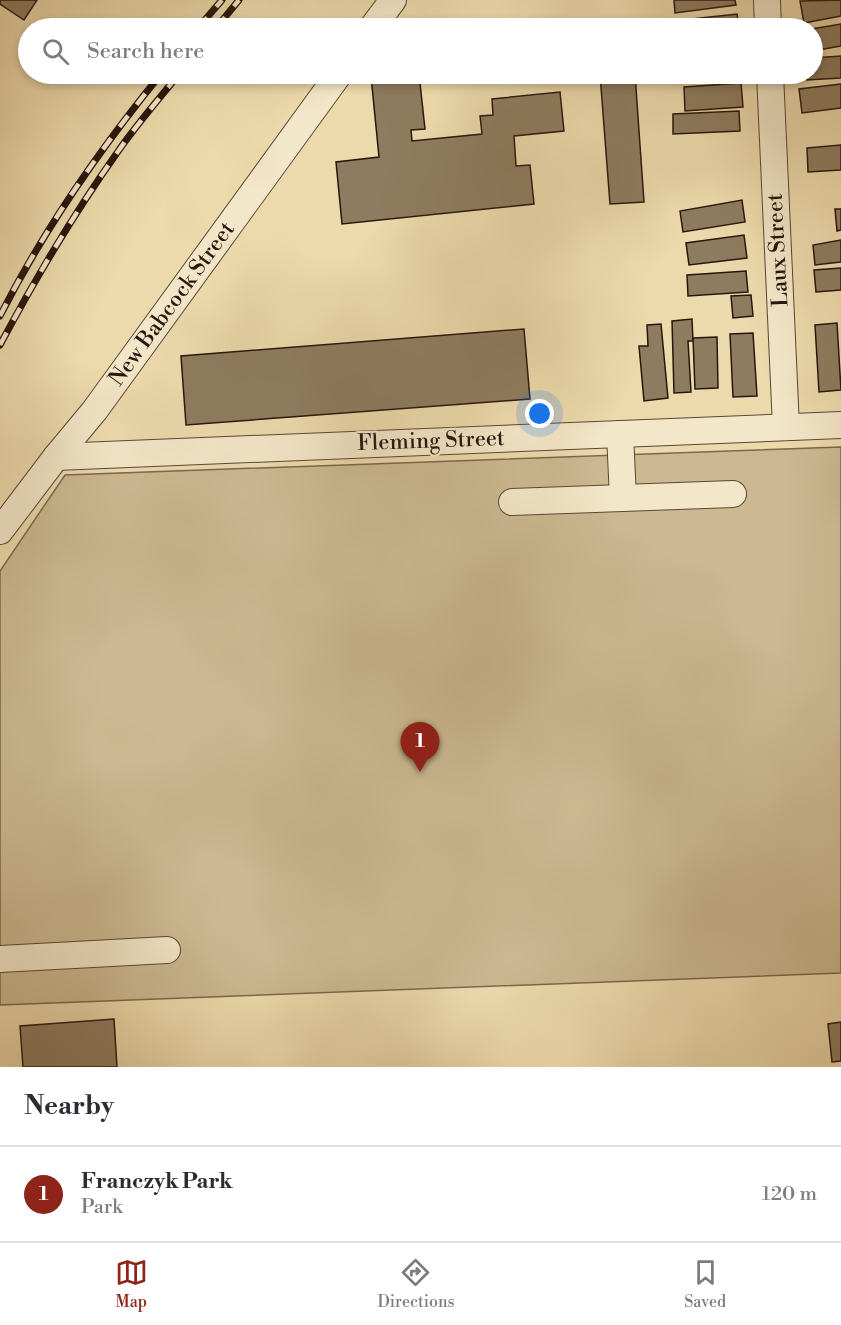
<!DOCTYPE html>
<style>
body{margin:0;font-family:"Libre Bodoni",serif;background:#f7f7f7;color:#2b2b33}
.you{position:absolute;left:540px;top:414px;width:21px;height:21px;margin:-15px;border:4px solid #fff;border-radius:50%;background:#1a73e8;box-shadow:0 0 0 9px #1a73e833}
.badge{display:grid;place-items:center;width:39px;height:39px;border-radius:50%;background:#8f2418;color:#fff;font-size:20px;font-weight:700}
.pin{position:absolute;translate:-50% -50px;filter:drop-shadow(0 2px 3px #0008)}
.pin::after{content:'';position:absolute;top:32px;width:21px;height:18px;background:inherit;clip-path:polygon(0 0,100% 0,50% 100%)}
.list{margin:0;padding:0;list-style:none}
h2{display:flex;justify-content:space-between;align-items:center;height:78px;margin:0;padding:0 24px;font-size:26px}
h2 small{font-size:20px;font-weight:400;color:#7c7c81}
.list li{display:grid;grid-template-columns:39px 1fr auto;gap:18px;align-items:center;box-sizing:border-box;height:96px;padding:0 24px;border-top:2px solid #e1e1e2}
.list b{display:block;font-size:22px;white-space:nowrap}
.list p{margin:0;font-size:20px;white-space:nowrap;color:#7c7c81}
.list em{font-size:20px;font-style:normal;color:#7c7c81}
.icon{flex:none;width:33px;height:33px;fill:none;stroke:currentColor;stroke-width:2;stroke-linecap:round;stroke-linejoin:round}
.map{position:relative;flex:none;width:841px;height:1067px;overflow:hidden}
.search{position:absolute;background:#fff;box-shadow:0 3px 9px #0003;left:18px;right:18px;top:18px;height:66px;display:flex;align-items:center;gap:15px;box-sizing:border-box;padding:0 21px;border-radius:33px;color:#7c7c81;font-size:22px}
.sheet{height:174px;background:#fff}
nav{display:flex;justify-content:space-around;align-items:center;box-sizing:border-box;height:84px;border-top:2px solid #e1e1e2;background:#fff;font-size:16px;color:#7c7c81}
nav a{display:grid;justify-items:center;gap:3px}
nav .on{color:#8f2418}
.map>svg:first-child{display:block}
</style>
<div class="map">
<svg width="841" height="1067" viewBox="0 0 841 1067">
<rect width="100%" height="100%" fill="#eddaac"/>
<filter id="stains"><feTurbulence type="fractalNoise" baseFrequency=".00333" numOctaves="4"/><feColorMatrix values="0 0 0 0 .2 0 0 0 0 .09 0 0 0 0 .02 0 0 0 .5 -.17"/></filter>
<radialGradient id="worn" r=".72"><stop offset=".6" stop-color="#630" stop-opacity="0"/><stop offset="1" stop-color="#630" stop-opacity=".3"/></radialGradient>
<polygon fill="#ccb991" stroke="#7a6850" stroke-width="1.5" points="841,447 841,973 0,1005 0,571 65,475"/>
<g fill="#8e7c60" stroke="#28160e" stroke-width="1.5">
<polygon points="0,0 37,0 24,20 0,4"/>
<polygon points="674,0 735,0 736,5 675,13"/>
<polygon points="841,0 841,16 804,23 800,1"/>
<polygon points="737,14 739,28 669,28 668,26 693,24 692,19"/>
<polygon points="841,24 841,46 812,51 812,29"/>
<polygon points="841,56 841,78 807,80 807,74 812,74 812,58"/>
<polygon points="399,74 419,74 425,129 411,130 412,141 482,134 480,116 493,115 492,99 560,92 564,131 514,136 516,166 530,165 534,204 342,224 336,162 379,157 371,76"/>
<polygon points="600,74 635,74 644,202 610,204"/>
<polygon points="741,83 743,107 685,111 684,87"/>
<polygon points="841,84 841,108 802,113 799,89"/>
<polygon points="739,111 740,131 673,134 673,114"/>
<polygon points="841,145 841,170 808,172 807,148"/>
<polygon points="742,200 745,222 683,232 680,211"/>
<polygon points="835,209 841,209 841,230 837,231"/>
<polygon points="744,235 747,258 689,265 686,243"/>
<polygon points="841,240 841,262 815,265 813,245"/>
<polygon points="841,268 841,290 816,292 814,270"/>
<polygon points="746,271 748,292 688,296 687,275"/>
<polygon points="751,295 753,316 733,318 731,296"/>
<polygon points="692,319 693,341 688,341 691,392 674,393 672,321"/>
<polygon points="837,323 841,390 819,392 815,325"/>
<polygon points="661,324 668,398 644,401 639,346 648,346 647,325"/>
<polygon points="524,329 530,399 186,425 181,356"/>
<polygon points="753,333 757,396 733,397 730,334"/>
<polygon points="717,337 718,388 695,389 693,338"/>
<polygon points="114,1019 117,1067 23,1067 20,1026"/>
<polygon points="841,1022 841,1061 832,1062 828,1024"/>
</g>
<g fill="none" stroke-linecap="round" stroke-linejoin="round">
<defs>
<g id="minor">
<polyline points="767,0 768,28"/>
<polyline points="372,28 393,0"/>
<polyline points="770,74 786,427"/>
<polyline points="620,434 623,498"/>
<polyline points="56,457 841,425"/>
<polyline points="512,502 733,494"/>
<polyline points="0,531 56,457 95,410 339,74"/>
<polyline points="0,959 167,950"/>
</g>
</defs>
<use href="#minor" stroke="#594736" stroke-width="28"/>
<use href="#minor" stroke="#f3e7c9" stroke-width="26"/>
<defs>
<g id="rail">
<polyline points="198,28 222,0"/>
<polyline points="216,28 239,0"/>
<path d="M0,316C44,229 100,149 161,74"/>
<path d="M0,345C36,277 75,212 119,150C138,123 159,99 179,74"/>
</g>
</defs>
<use href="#rail" stroke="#28160e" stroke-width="7"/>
<use href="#rail" stroke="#f3e7c9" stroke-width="4.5" stroke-dasharray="14" stroke-linecap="butt"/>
</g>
<g text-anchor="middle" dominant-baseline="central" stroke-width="4.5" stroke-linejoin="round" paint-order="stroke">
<g font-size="22" fill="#28160e" stroke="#f3e7c9">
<text transform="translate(778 250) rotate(-93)">Laux Street</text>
<text transform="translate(172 304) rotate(-54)">New Babcock Street</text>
<text transform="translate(431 441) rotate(-2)">Fleming Street</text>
</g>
</g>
<rect width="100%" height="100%" filter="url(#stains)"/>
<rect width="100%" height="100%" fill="url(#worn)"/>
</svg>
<div class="you"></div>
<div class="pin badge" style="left:420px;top:772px">1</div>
<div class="search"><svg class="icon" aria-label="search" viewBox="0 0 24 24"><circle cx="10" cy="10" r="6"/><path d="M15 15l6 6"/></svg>Search here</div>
</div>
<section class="sheet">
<h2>Nearby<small></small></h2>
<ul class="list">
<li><span class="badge">1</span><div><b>Franczyk Park</b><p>Park</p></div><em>120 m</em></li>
</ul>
</section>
<nav>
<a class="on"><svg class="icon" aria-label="map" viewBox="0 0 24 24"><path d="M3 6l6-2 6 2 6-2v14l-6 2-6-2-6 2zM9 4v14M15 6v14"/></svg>Map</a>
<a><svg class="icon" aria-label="directions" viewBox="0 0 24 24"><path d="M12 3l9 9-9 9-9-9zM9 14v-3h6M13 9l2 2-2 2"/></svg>Directions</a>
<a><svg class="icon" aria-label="saved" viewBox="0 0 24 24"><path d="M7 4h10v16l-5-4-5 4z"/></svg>Saved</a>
</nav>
